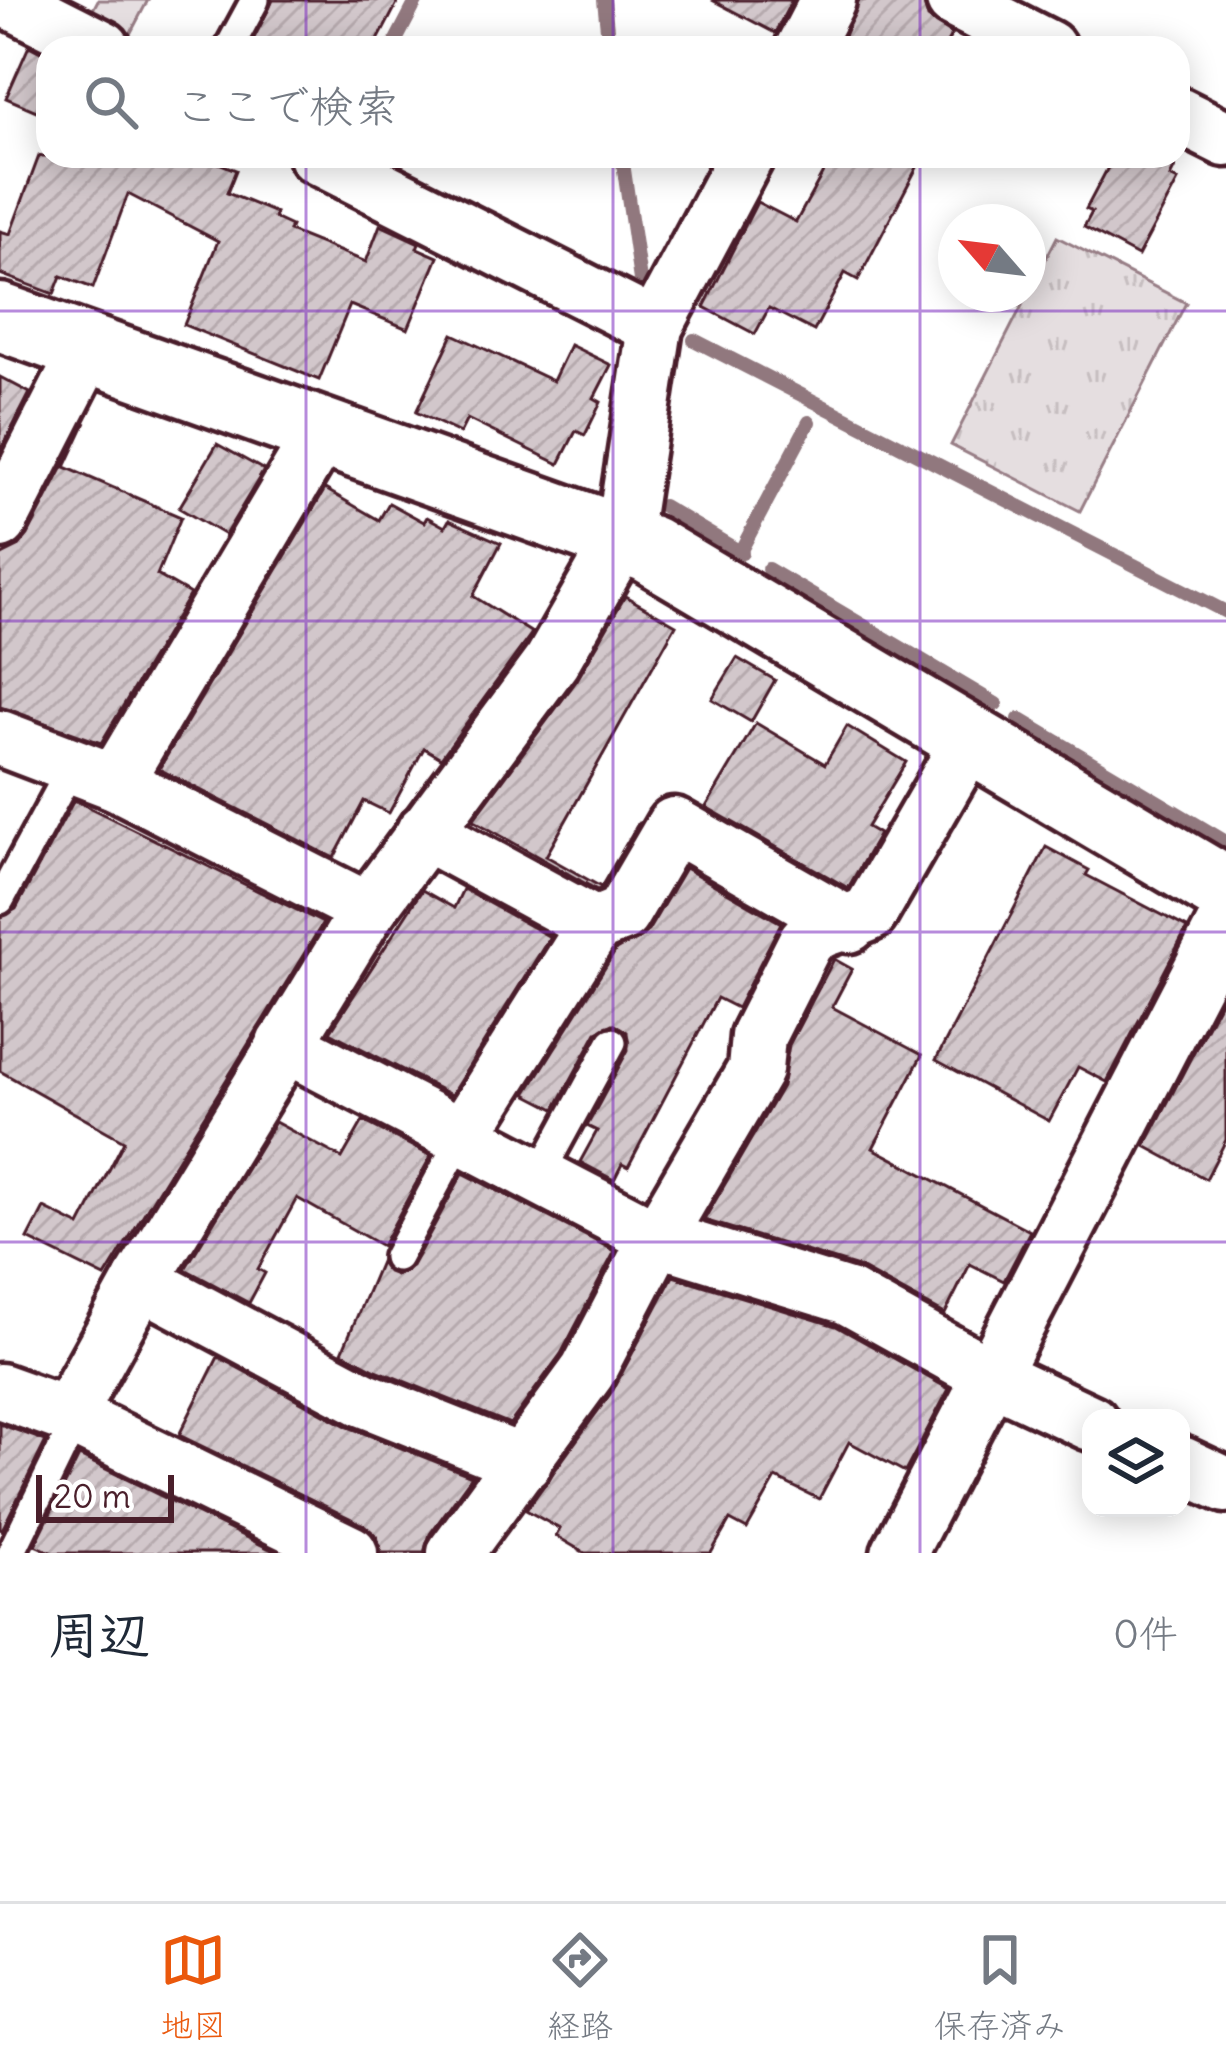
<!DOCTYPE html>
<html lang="ja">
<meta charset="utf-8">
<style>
body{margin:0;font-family:Delius,"Klee One",sans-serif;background:#f2f2f3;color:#1f2937}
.controls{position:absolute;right:36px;bottom:36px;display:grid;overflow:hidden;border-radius:24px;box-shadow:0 6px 30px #0003}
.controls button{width:108px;height:108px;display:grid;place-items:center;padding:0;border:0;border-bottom:3px solid #e0e1e3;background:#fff;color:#1f2937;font:60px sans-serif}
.compass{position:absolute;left:938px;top:204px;width:108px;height:108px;border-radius:50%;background:#fff;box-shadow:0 6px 30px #0003;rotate:298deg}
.scale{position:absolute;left:36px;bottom:30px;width:138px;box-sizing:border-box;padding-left:12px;border:6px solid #4a1f2b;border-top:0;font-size:33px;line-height:42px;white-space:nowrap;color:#4a1f2b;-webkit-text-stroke:9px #fff;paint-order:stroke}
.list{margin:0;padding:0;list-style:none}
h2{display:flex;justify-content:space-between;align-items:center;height:156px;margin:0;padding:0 48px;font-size:51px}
h2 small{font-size:39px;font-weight:400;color:#747a83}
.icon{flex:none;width:66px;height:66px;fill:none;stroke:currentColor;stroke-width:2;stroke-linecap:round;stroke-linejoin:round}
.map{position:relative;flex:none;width:1226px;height:1553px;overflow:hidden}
.search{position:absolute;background:#fff;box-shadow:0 6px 30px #0003;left:36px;right:36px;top:36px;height:132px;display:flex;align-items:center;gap:30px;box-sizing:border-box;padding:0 42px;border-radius:36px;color:#747a83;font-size:45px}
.sheet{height:348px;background:#fff}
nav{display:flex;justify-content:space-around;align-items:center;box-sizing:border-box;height:168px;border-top:3px solid #e0e1e3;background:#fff;font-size:33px;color:#747a83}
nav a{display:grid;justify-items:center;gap:6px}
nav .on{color:#ea580c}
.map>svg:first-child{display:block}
</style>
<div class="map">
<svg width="1226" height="1553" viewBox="0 0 1226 1553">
<defs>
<pattern id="grass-tufts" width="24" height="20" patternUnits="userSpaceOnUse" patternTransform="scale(3)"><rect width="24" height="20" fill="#e5dee0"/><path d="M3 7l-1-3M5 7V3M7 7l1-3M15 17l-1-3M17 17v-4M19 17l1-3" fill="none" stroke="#c6bec0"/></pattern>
<pattern id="building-hatch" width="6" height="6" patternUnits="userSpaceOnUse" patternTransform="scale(3)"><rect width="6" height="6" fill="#d2c7cb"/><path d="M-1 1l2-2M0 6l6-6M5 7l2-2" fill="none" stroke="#b6aaae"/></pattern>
</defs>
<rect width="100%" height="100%" fill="#fff"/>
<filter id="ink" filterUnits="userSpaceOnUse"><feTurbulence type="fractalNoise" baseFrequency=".00833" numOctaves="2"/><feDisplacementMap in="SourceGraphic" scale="24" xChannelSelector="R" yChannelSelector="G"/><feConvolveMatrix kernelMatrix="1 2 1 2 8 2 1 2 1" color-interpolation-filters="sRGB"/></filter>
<g filter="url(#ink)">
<g fill="url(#grass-tufts)" stroke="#987e86" stroke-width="3">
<polygon points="98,0 148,0 129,36 89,17"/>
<polygon points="1057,237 1186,303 1080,511 951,445"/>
</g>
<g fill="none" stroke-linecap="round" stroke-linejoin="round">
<g stroke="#91787e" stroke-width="14">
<polyline points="604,0 609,48"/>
<polyline points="392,48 417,0"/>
<polyline points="622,156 641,287"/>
<polyline points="694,340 1226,612"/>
<polyline points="663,506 742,553"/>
<polyline points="740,552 809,422"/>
<polyline points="768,569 996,704"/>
<polyline points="1019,719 1226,842"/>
</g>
</g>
<g fill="url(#building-hatch)" stroke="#4a1f2b" stroke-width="3">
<polygon points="273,0 399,0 374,48 249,48"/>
<polygon points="712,0 792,0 775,33"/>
<polygon points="859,0 923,0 928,18 952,34 944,48 839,48"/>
<polygon points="29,46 48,56 48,116 6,98"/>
<polygon points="39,156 202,156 236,170 227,193 276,213 274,218 291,226 289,231 366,262 380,225 419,243 417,248 438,257 408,329 350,305 319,380 184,325 218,241 128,194 93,288 61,276 54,294 0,274 0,231 10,234"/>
<polygon points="832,156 923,156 858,280 845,273 814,331 769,308 755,334 704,307 757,202 796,222"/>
<polygon points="1114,156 1153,156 1175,167 1170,177 1178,181 1138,256 1084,227 1092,212 1086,209"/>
<polygon points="453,334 553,381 570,345 611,365 594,398 601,402 585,435 576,431 559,464 467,419 460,433 416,412"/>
<polygon points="0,377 30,393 0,452"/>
<polygon points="86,422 65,467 181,517 157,575 190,594 101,743 0,707 0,556 18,547 28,535"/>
<polygon points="217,444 264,470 225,535 179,508"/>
<polygon points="325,489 379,520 389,503 424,522 427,517 445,527 449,520 501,543 473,596 532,633 441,758 424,748 389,813 364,801 334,858 159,769"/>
<polygon points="625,596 676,625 546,856 601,887 639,822 600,889 597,890 473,820 577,680"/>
<polygon points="737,658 775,680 751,722 712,699"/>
<polygon points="756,723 825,764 847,726 906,762 867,827 879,834 848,888 706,807"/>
<polygon points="74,800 323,923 105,1277 28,1239 44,1208 80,1226 124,1141 0,1071 0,918 16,909"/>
<polygon points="1046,847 1089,870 1086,875 1187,928 1107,1082 1078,1067 1049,1121 936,1060"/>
<polygon points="685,868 781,923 737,1008 717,998 628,1167 622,1164 614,1180 580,1162 597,1131 587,1126 628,1050 627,1032 613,1024 597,1032 555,1109 526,1094 616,950 648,931"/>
<polygon points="463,889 550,937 451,1095 330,1032 422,890 454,908"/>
<polygon points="834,959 852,969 832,1007 922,1055 873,1148 1030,1231 1004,1281 970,1264 945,1314 858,1267 704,1220 782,1086 789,1045"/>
<polygon points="1226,990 1226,1140 1206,1179 1145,1146"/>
<polygon points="363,1121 431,1156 382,1246 297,1198 258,1269 265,1273 249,1303 185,1269 275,1122 342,1158"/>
<polygon points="463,1173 615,1251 561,1354 510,1424 376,1370 342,1352 380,1262 388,1272 396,1275 412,1266"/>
<polygon points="673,1276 836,1326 949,1389 905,1472 849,1442 819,1499 776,1478 747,1529 730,1520 711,1553 585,1553 556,1536 560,1529 526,1510 613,1390"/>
<polygon points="218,1357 348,1427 472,1476 430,1534 424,1553 381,1553 377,1536 364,1525 179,1435"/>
<polygon points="0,1424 46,1441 2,1530 0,1529"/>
<polygon points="79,1456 278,1553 53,1553 35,1545"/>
</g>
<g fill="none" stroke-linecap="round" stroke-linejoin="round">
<defs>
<g id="service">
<polyline points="229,48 255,0"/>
<polyline points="0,900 72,767"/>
<polyline points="539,1176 612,1042"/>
<polyline points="397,1257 462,1136"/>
<polyline points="11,1553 76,1420"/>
</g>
<g id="minor">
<polyline points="8,0 103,48"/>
<polyline points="954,0 1048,48"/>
<polyline points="803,48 828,0"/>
<polyline points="1178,115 1226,139"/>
<polyline points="316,156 655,327"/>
<polyline points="0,521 88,349"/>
<polyline points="0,738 115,782 368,910"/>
<polyline points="115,782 323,431"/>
<polyline points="424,832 595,925"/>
<polyline points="284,1044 657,1238 848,1297 991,1376 1091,1423"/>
<polyline points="462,1136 595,925 622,914 674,825 849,925"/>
<polyline points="141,1281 363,1399 524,1463"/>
<polyline points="0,1391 67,1415 350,1553"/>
<polyline points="67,1415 141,1281 368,910 552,661 623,537 655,327 746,156"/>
<polyline points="1181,1464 1226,1485"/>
<path d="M455,1553L588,1371L657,1238L755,1070L758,1036L806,941C823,924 848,925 870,913L970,740"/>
<polyline points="899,1553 1226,921"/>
</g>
<polyline id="tertiary" points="0,317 649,549 1226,891"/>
</defs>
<use href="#service" stroke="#4a1f2b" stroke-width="36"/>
<use href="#minor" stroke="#4a1f2b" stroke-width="63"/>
<use href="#tertiary" stroke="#4a1f2b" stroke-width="75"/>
<use href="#service" stroke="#fff" stroke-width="27"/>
<use href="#minor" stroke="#fff" stroke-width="54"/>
<use href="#tertiary" stroke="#fff" stroke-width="66"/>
</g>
</g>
<path fill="none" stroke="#7b2cbf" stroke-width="3" stroke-opacity="0.55" d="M306,0V48M613,0V48M920,0V48M306,156V1553M613,156V1553M920,156V1553M0,311H1226M0,621H1226M0,932H1226M0,1242H1226"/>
</svg>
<div class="controls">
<button><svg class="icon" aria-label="layers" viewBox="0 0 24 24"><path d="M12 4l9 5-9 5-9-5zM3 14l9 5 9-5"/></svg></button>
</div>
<svg class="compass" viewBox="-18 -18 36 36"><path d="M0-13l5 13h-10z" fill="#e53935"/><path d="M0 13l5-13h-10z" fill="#747a83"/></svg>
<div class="scale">20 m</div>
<div class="search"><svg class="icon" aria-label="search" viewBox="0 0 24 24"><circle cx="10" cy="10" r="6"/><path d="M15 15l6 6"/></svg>ここで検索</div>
</div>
<section class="sheet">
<h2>周辺<small>0件</small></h2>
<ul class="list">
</ul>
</section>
<nav>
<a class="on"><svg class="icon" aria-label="map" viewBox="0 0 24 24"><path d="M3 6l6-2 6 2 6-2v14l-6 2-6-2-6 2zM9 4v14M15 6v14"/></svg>地図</a>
<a><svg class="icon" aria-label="directions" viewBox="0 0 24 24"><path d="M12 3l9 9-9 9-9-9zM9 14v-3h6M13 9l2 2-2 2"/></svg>経路</a>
<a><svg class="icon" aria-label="saved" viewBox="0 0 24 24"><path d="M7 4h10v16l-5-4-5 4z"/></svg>保存済み</a>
</nav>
